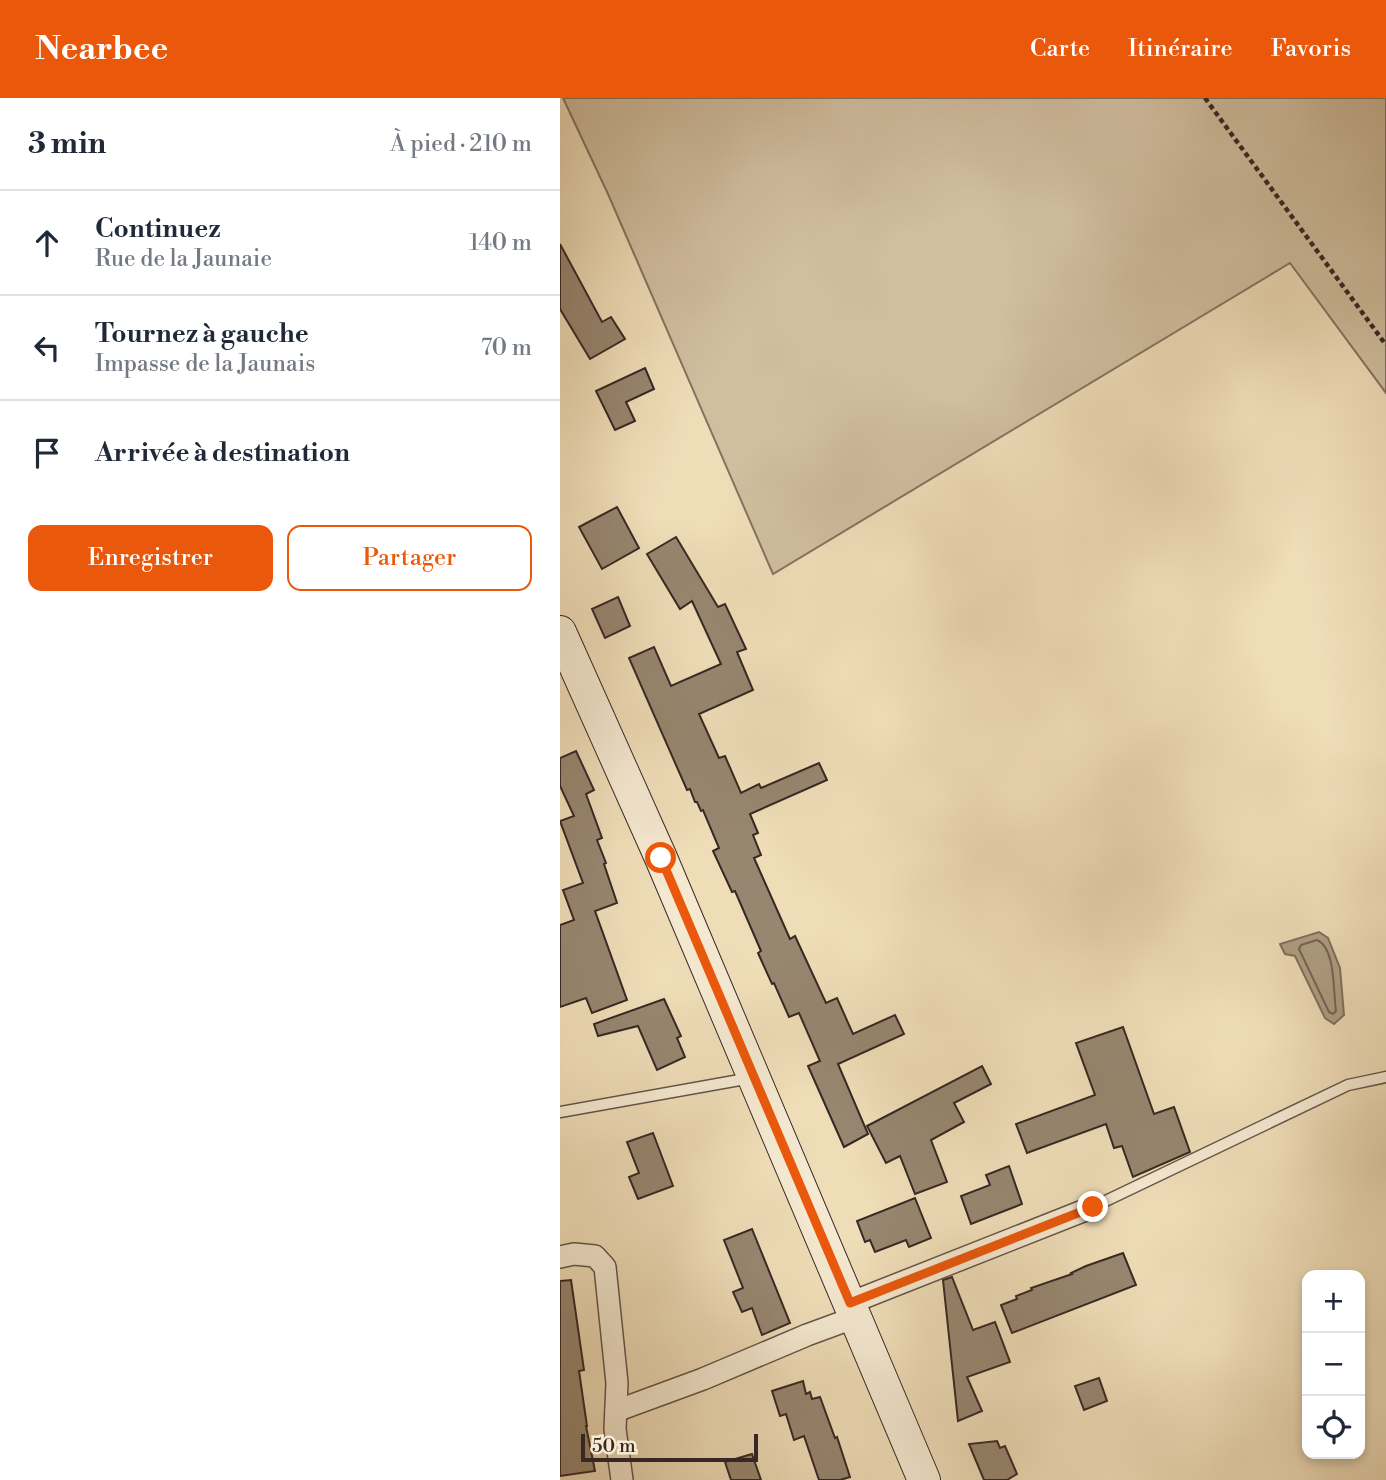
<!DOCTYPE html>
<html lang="fr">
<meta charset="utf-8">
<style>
body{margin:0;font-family:"Libre Bodoni",serif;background:#f2f2f3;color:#1f2937}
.controls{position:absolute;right:21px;bottom:21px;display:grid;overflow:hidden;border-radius:14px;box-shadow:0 4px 10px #0003}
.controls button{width:63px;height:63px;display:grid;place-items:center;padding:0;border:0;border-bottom:2px solid #e0e1e3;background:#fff;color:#1f2937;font:35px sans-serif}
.scale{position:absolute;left:21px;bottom:18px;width:177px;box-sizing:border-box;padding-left:7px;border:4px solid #372823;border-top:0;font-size:19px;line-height:24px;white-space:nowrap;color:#372823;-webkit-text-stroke:5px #f5e9d1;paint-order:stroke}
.stop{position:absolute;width:21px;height:21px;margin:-16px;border:5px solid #ea580c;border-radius:50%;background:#fff}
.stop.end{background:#ea580c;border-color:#fff;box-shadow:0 2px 7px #0008}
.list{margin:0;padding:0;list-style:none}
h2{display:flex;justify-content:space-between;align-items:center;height:91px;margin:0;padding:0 28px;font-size:30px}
h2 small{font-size:23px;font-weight:400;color:#747a83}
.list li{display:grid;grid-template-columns:46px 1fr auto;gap:21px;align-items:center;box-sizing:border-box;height:105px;padding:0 28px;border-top:2px solid #e0e1e3}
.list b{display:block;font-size:26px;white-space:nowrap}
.list p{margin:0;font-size:23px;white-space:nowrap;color:#747a83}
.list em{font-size:23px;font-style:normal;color:#747a83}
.actions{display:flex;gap:14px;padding:21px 28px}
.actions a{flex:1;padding:16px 0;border:2px solid #ea580c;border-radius:14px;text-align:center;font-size:24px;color:#ea580c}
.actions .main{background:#ea580c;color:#fff}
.icon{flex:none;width:38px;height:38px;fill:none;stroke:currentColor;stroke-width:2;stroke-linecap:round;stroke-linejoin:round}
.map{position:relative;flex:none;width:826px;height:1382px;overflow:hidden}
header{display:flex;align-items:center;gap:42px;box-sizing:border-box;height:98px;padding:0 35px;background:#ea580c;color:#fff}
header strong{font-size:33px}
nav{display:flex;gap:38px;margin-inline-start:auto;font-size:24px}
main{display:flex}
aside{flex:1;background:#fff}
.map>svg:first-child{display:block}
</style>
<header>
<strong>Nearbee</strong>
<nav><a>Carte</a><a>Itinéraire</a><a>Favoris</a></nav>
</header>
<main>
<aside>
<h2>3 min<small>À pied · 210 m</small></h2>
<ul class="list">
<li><svg class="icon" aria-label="ahead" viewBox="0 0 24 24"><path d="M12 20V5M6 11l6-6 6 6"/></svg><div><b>Continuez</b><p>Rue de la Jaunaie</p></div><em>140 m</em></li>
<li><svg class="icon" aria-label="left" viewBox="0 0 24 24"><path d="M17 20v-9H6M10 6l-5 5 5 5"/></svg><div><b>Tournez à gauche</b><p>Impasse de la Jaunais</p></div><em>70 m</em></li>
<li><svg class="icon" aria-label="arrive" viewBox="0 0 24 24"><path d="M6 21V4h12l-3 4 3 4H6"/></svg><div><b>Arrivée à destination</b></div></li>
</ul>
<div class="actions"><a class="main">Enregistrer</a><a>Partager</a></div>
</aside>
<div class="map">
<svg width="826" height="1382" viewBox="0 0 826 1382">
<rect width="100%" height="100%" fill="#efddb8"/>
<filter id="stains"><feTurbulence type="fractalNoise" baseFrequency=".00286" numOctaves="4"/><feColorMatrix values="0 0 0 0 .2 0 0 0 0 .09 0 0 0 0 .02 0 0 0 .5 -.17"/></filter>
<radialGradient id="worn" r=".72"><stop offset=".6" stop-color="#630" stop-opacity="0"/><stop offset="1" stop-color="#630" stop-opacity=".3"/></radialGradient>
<polygon fill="#d0be9f" stroke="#847361" stroke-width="2" points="3,0 826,0 826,295 730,165 213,476 48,96"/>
<polygon fill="#b09f85" stroke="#806f5e" stroke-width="2" points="759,834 768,840 780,870 784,917 774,926 765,920 735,858 725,856 720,846"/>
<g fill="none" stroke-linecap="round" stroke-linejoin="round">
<path stroke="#746454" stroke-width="2" d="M757,842C776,850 773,894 776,913L773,916L769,914L739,851L741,847Z"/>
</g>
<g fill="#978670" stroke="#372823" stroke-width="2">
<polygon points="0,146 42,224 51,219 65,241 30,261 0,211"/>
<polygon points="85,270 94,291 66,304 75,323 55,332 36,293"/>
<polygon points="57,409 79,450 42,471 19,429"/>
<polygon points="116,439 158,509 165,506 186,551 177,554 193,592 139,616 159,660 165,658 181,695 199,686 201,690 259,665 267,682 190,716 198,735 193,737 201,757 194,760 230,841 235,838 266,905 277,900 293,936 335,917 344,936 278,966 308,1036 284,1049 248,968 260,963 239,915 229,919 214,885 212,886 198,855 201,853 175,793 172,794 153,753 159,750 143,712 141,713 137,704 135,704 130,691 127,692 69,560 94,549 111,588 161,566 132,503 120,511 87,456"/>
<polygon points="58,499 70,528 45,540 32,511"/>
<polygon points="16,653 34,692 26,696 42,740 37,742 46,765 44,766 57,805 35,813 67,902 32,915 26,900 0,909 0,827 14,822 3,792 23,785 0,723 14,718 0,688 0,660"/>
<polygon points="104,901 121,938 117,940 125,959 97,972 78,928 38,938 34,926"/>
<polygon points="563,929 594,1016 614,1009 630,1054 573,1079 562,1048 554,1050 546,1026 467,1055 456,1026 535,997 516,945"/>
<polygon points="422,968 431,986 394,1005 404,1024 371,1042 387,1084 355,1096 340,1058 326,1065 307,1028"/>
<polygon points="93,1035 113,1088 78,1101 69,1079 79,1075 67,1044"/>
<polygon points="449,1068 462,1106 411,1126 401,1098 430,1087 426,1077"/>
<polygon points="355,1100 371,1140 349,1149 346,1142 315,1154 310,1142 305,1144 297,1123"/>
<polygon points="192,1131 230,1225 202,1237 192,1210 182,1214 173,1194 183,1190 164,1142"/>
<polygon points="563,1155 576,1187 452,1235 441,1207 457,1201 456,1198 472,1192 471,1190 512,1176 511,1175 526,1168"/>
<polygon points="392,1179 413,1232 435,1224 450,1264 407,1279 422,1313 398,1323 383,1182"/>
<polygon points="11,1182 24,1272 19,1273 27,1328 26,1328 35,1373 0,1378 0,1183"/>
<polygon points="539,1280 547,1303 524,1312 515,1288"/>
<polygon points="243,1283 246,1296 250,1294 252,1301 260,1299 275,1340 277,1339 290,1379 280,1382 259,1382 244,1338 234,1342 226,1316 220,1318 212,1293"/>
<polygon points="437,1343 440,1350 445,1348 457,1376 447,1382 424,1382 409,1346"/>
<polygon points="192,1356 201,1382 171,1382 165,1364"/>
</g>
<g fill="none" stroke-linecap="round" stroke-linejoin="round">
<defs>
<g id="lane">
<polyline points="0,1014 191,980"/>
<polyline points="533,1109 788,987 826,979"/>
</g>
<g id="street">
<polyline points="0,1159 14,1156 35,1158 45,1169 57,1285 55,1331 62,1382"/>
<polyline points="290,1205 533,1109"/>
<polyline points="56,1313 143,1281 247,1237 296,1219"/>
</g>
<polyline id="secondary" points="0,534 101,760 364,1382"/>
</defs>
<use href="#lane" stroke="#655548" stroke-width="13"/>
<use href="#street" stroke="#655548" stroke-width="24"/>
<use href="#secondary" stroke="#372823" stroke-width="34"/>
<polyline stroke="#372823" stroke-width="4.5" stroke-dasharray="5 3.5" stroke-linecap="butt" points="645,0 826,247"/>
<use href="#lane" stroke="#f5e9d1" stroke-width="10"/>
<use href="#street" stroke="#f5e9d1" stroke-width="21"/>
<use href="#secondary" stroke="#f5e9d1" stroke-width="32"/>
</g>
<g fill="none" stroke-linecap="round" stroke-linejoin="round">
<polyline stroke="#ea580c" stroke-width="9" points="101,760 290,1205 533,1109"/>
</g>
<rect width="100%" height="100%" filter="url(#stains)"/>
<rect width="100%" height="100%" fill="url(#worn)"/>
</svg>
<div class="controls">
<button>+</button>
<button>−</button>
<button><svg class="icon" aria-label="locate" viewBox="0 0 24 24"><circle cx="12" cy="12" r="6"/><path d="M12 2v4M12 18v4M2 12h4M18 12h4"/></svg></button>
</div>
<div class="scale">50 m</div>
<div class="stop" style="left:101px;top:760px"></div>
<div class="stop end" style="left:533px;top:1109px"></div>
</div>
</main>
